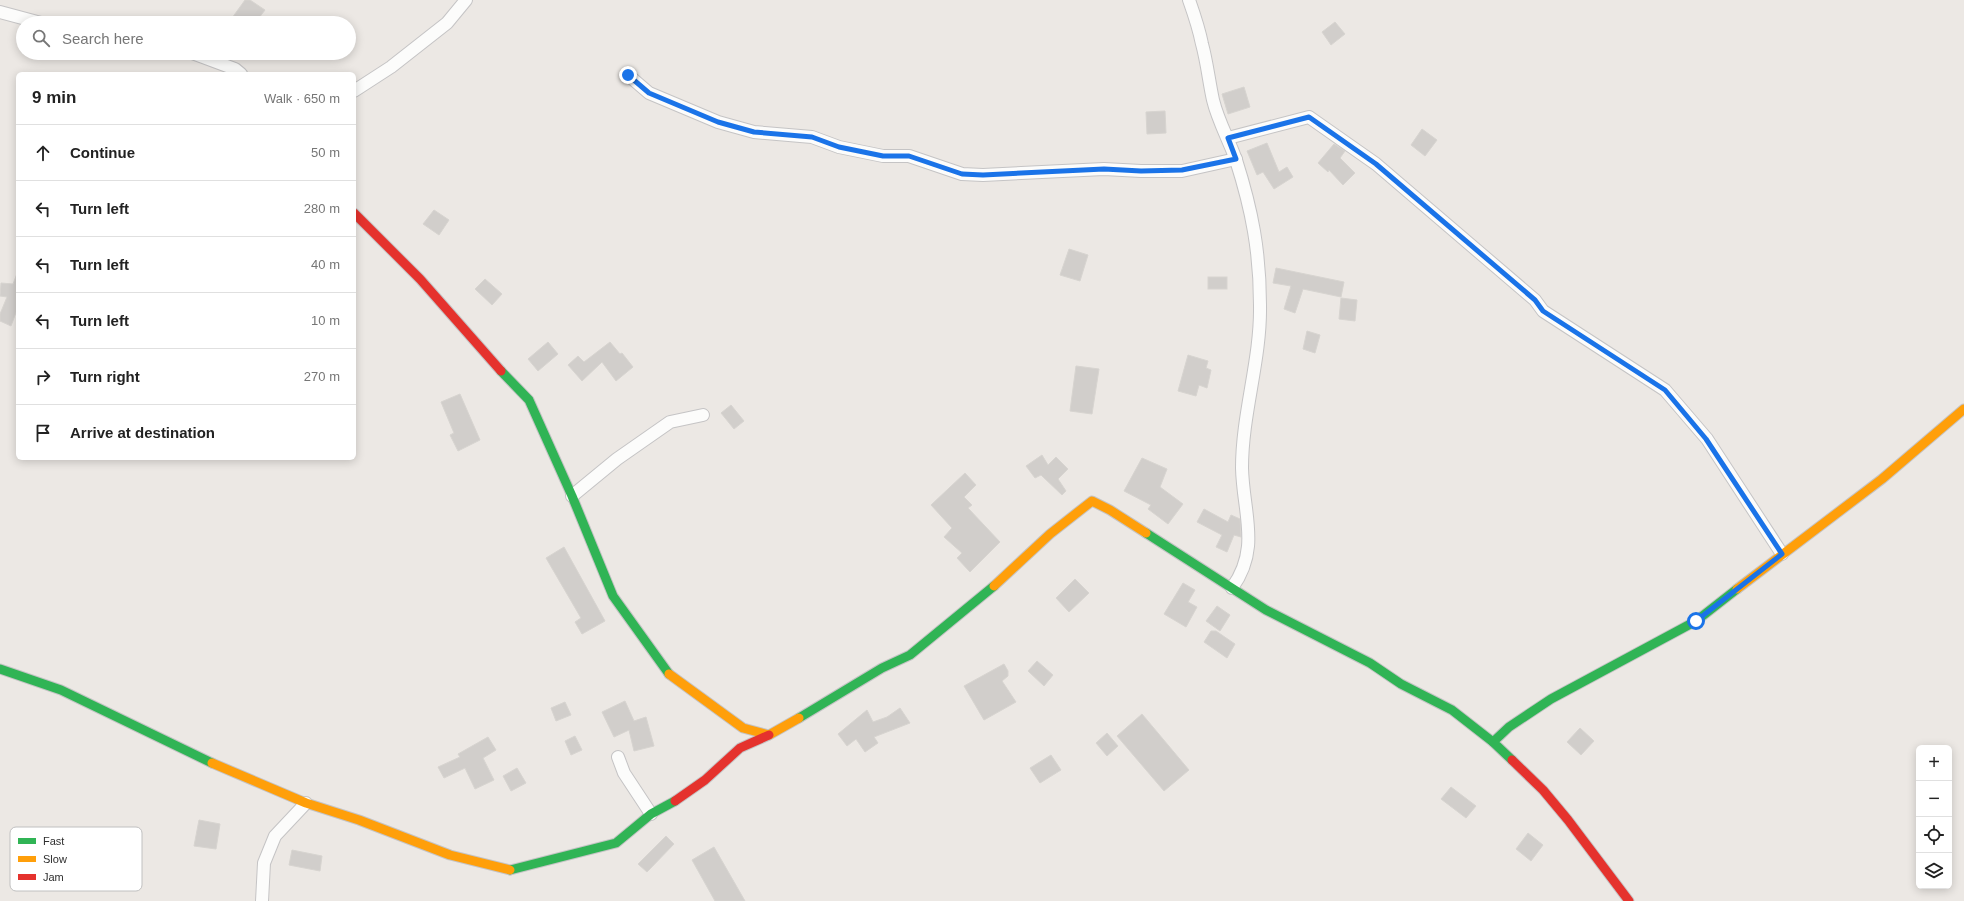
<!DOCTYPE html>
<meta charset="utf-8">
<style>
body{margin:0;font-family:Arial,sans-serif;background:#f6f6f6;color:#222}
.controls{position:absolute;right:12px;bottom:12px;display:grid;overflow:hidden;border-radius:6px;box-shadow:0 2px 10px #0003}
.controls button{width:36px;height:36px;display:grid;place-items:center;padding:0;border:0;border-bottom:1px solid #e0e0e0;background:#fff;color:#222;font:20px sans-serif}
.stop{position:absolute;width:12px;height:12px;margin:-9px;border:3px solid #1a73e8;border-radius:50%;background:#fff}
.stop.end{background:#1a73e8;border-color:#fff;box-shadow:0 1px 4px #0008}
.list{margin:0;padding:0;list-style:none}
h2{display:flex;justify-content:space-between;align-items:center;height:52px;margin:0;padding:0 16px;font-size:17px}
h2 small{font-size:13px;font-weight:400;color:#767676}
.list li{display:grid;grid-template-columns:26px 1fr auto;gap:12px;align-items:center;box-sizing:border-box;height:56px;padding:0 16px;border-top:1px solid #e0e0e0}
.list b{display:block;font-size:15px;white-space:nowrap}
.list em{font-size:13px;font-style:normal;color:#767676}
.icon{flex:none;width:22px;height:22px;fill:none;stroke:currentColor;stroke-width:2;stroke-linecap:round;stroke-linejoin:round}
.map{position:relative;flex:none;width:1964px;height:901px;overflow:hidden}
.search{position:absolute;background:#fff;box-shadow:0 2px 10px #0003;left:16px;top:16px;width:340px;height:44px;display:flex;align-items:center;gap:10px;box-sizing:border-box;padding:0 14px;border-radius:22px;color:#767676;font-size:15px}
.panel{position:absolute;background:#fff;box-shadow:0 2px 10px #0003;left:16px;top:72px;width:340px;height:388px;border-radius:6px}
.map>svg:first-child{display:block}
</style>
<div class="map">
<svg width="1964" height="901" viewBox="0 0 1964 901">
<rect width="100%" height="100%" fill="#ece8e4"/>
<g fill="#d1cecb" stroke="#d7d4d0">
<polygon points="245,0 250,0 265,10 255,23 239,23 232,18"/>
<polygon points="1335,22 1345,34 1331,45 1322,32"/>
<polygon points="1244,87 1250,107 1228,114 1222,94"/>
<polygon points="1165,111 1166,133 1147,134 1146,112"/>
<polygon points="1422,129 1437,140 1425,156 1411,145"/>
<polygon points="1267,143 1279,172 1287,167 1293,177 1274,189 1263,172 1257,175 1247,151"/>
<polygon points="1334,144 1345,151 1340,158 1355,173 1343,185 1329,170 1328,172 1318,163"/>
<polygon points="434,210 449,220 439,235 423,224"/>
<polygon points="1069,249 1088,255 1080,281 1060,275"/>
<polygon points="1276,268 1344,282 1341,297 1303,289 1295,313 1284,309 1291,286 1273,283"/>
<polygon points="18,271 18,307 11,326 0,321 0,314 7,297 0,296 1,283 13,284"/>
<rect x="1208" y="277" width="19" height="12"/>
<polygon points="485,279 502,294 492,305 475,289"/>
<polygon points="1341,298 1357,300 1355,321 1339,319"/>
<polygon points="1307,331 1320,335 1315,353 1303,349"/>
<polygon points="548,342 558,354 538,371 528,359"/>
<polygon points="610,342 620,354 622,353 633,367 616,381 602,362 582,381 568,365 578,356 584,362"/>
<polygon points="1188,355 1208,361 1206,368 1211,370 1207,388 1199,385 1196,396 1178,391"/>
<polygon points="1076,366 1099,369 1092,414 1070,411"/>
<polygon points="460,394 480,440 458,451 450,435 454,433 441,402"/>
<polygon points="731,405 744,421 734,429 721,413"/>
<polygon points="1042,455 1048,465 1056,457 1068,469 1058,479 1066,491 1062,495 1041,475 1035,478 1026,466"/>
<polygon points="1142,458 1167,469 1160,487 1183,504 1168,524 1148,509 1151,505 1124,491"/>
<polygon points="965,473 976,485 964,497 972,505 968,508 1000,542 970,572 957,558 962,553 944,537 952,528 931,505"/>
<polygon points="1204,509 1228,522 1231,515 1240,519 1241,537 1234,535 1227,552 1216,547 1222,535 1197,522"/>
<polygon points="564,547 605,621 582,634 575,622 581,618 546,558"/>
<polygon points="1075,579 1089,593 1069,612 1056,598"/>
<polygon points="1183,583 1195,590 1188,602 1197,607 1186,627 1164,614"/>
<polygon points="1217,606 1230,615 1220,631 1206,621"/>
<polygon points="1211,631 1216,631 1235,644 1227,658 1204,642"/>
<polygon points="1037,661 1053,675 1044,686 1028,671"/>
<polygon points="1004,664 1008,671 1008,676 1002,681 1016,702 984,720 964,686"/>
<polygon points="625,701 634,721 646,717 654,746 634,751 629,730 614,737 602,712"/>
<polygon points="565,702 571,715 556,721 551,708"/>
<polygon points="900,708 910,723 874,737 878,743 865,752 856,739 847,746 838,734 867,710 873,722 887,717"/>
<polygon points="1142,714 1189,770 1164,791 1117,736"/>
<polygon points="1580,728 1594,741 1581,755 1567,742"/>
<polygon points="1107,733 1118,746 1107,756 1096,743"/>
<polygon points="575,736 582,750 571,755 565,741"/>
<polygon points="488,737 496,750 483,758 494,780 475,789 465,768 444,778 438,767 460,757 458,754"/>
<polygon points="1051,755 1061,770 1040,783 1030,768"/>
<polygon points="517,768 526,783 511,791 503,776"/>
<polygon points="1451,787 1476,806 1466,818 1441,799"/>
<polygon points="199,820 220,824 216,849 194,846"/>
<polygon points="1528,833 1543,845 1531,861 1516,849"/>
<polygon points="666,836 674,844 647,872 638,864"/>
<polygon points="714,847 745,901 715,901 692,860"/>
<polygon points="292,850 322,856 320,871 289,865"/>
</g>
<g fill="none" stroke-linecap="round" stroke-linejoin="round">
<defs>
<g id="street">
<path d="M1189,0C1194,14 1199,29 1202,44C1207,62 1209,82 1213,100C1218,121 1229,140 1236,160C1252,210 1260,252 1260,305C1261,360 1242,413 1242,468C1243,513 1261,548 1232,588"/>
<polyline points="0,12 41,23"/>
<polyline points="192,53 235,69 241,74"/>
<polyline points="628,75 649,93 718,122 754,132 812,137 839,147 883,156 909,156 962,174 983,175 1104,169 1141,171 1182,171 1236,159"/>
<polyline points="354,91 391,67 447,23 466,0"/>
<polyline points="1228,138 1309,117 1376,164 1535,300 1543,311 1665,390 1707,439 1782,554"/>
<polyline points="572,496 617,459 670,422 703,415"/>
<polyline points="618,757 624,773 651,814"/>
<polyline points="262,901 264,863 275,836 306,803"/>
</g>
<g id="fast">
<polyline points="501,371 529,400 572,496 613,596 669,674"/>
<polyline points="1146,533 1266,610 1370,663 1401,684 1452,710 1493,742"/>
<polyline points="0,669 61,690 212,763"/>
<polyline points="799,718 882,668 910,655 994,586"/>
<polyline points="1512,760 1493,742 1509,727 1551,699 1696,621 1737,589"/>
<polyline points="510,870 616,843 651,814 675,801"/>
</g>
<g id="slow">
<polyline points="994,586 1050,534 1092,501 1110,510 1146,533"/>
<polyline points="1737,589 1882,479 1964,409"/>
<polyline points="669,674 743,728 769,735 799,718"/>
<polyline points="212,763 306,803 359,820 450,855 510,870"/>
</g>
<g id="jam">
<polyline points="354,213 420,279 501,371"/>
<polyline points="1512,760 1543,790 1568,820 1629,901"/>
<polyline points="675,801 705,780 740,748 769,735"/>
</g>
</defs>
<use href="#street" stroke="#c5c4c5" stroke-width="14"/>
<use href="#fast" stroke="#c5c4c5" stroke-width="11"/>
<use href="#slow" stroke="#c5c4c5" stroke-width="11"/>
<use href="#jam" stroke="#c5c4c5" stroke-width="11"/>
<use href="#street" stroke="#fcfcfb" stroke-width="12"/>
<use href="#fast" stroke="#30b455" stroke-width="9"/>
<use href="#slow" stroke="#ff9f0a" stroke-width="9"/>
<use href="#jam" stroke="#e5322d" stroke-width="9"/>
</g>
<g fill="none" stroke-linecap="round" stroke-linejoin="round">
<polyline stroke="#1a73e8" stroke-width="5" points="628,75 649,93 718,122 754,132 812,137 839,147 883,156 909,156 962,174 983,175 1104,169 1141,171 1182,170 1236,159 1228,138 1309,117 1376,164 1535,300 1543,311 1665,390 1706,439 1782,554 1696,621"/>
</g>
<rect x="10" y="827" width="132" height="64" rx="6" fill="#fff" stroke="#c0c0c0" stroke-width="1"/>
<rect x="18" y="838" width="18" height="6" fill="#30b455"/>
<rect x="18" y="856" width="18" height="6" fill="#ff9f0a"/>
<rect x="18" y="874" width="18" height="6" fill="#e5322d"/>
<g font-size="11" fill="#2e2e2e">
<text x="43" y="845">Fast</text>
<text x="43" y="863">Slow</text>
<text x="43" y="881">Jam</text>
</g>
</svg>
<div class="controls">
<button>+</button>
<button>−</button>
<button><svg class="icon" aria-label="locate" viewBox="0 0 24 24"><circle cx="12" cy="12" r="6"/><path d="M12 2v4M12 18v4M2 12h4M18 12h4"/></svg></button>
<button><svg class="icon" aria-label="layers" viewBox="0 0 24 24"><path d="M12 4l9 5-9 5-9-5zM3 14l9 5 9-5"/></svg></button>
</div>
<div class="stop" style="left:1696px;top:621px"></div>
<div class="stop end" style="left:628px;top:75px"></div>
<div class="search"><svg class="icon" aria-label="search" viewBox="0 0 24 24"><circle cx="10" cy="10" r="6"/><path d="M15 15l6 6"/></svg>Search here</div>
<section class="panel">
<h2>9 min<small>Walk · 650 m</small></h2>
<ul class="list">
<li><svg class="icon" aria-label="ahead" viewBox="0 0 24 24"><path d="M12 20V5M6 11l6-6 6 6"/></svg><div><b>Continue</b></div><em>50 m</em></li>
<li><svg class="icon" aria-label="left" viewBox="0 0 24 24"><path d="M17 20v-9H6M10 6l-5 5 5 5"/></svg><div><b>Turn left</b></div><em>280 m</em></li>
<li><svg class="icon" aria-label="left" viewBox="0 0 24 24"><path d="M17 20v-9H6M10 6l-5 5 5 5"/></svg><div><b>Turn left</b></div><em>40 m</em></li>
<li><svg class="icon" aria-label="left" viewBox="0 0 24 24"><path d="M17 20v-9H6M10 6l-5 5 5 5"/></svg><div><b>Turn left</b></div><em>10 m</em></li>
<li><svg class="icon" aria-label="right" viewBox="0 0 24 24"><path d="M7 20v-9h11M14 6l5 5-5 5"/></svg><div><b>Turn right</b></div><em>270 m</em></li>
<li><svg class="icon" aria-label="arrive" viewBox="0 0 24 24"><path d="M6 21V4h12l-3 4 3 4H6"/></svg><div><b>Arrive at destination</b></div></li>
</ul>
</section>
</div>
